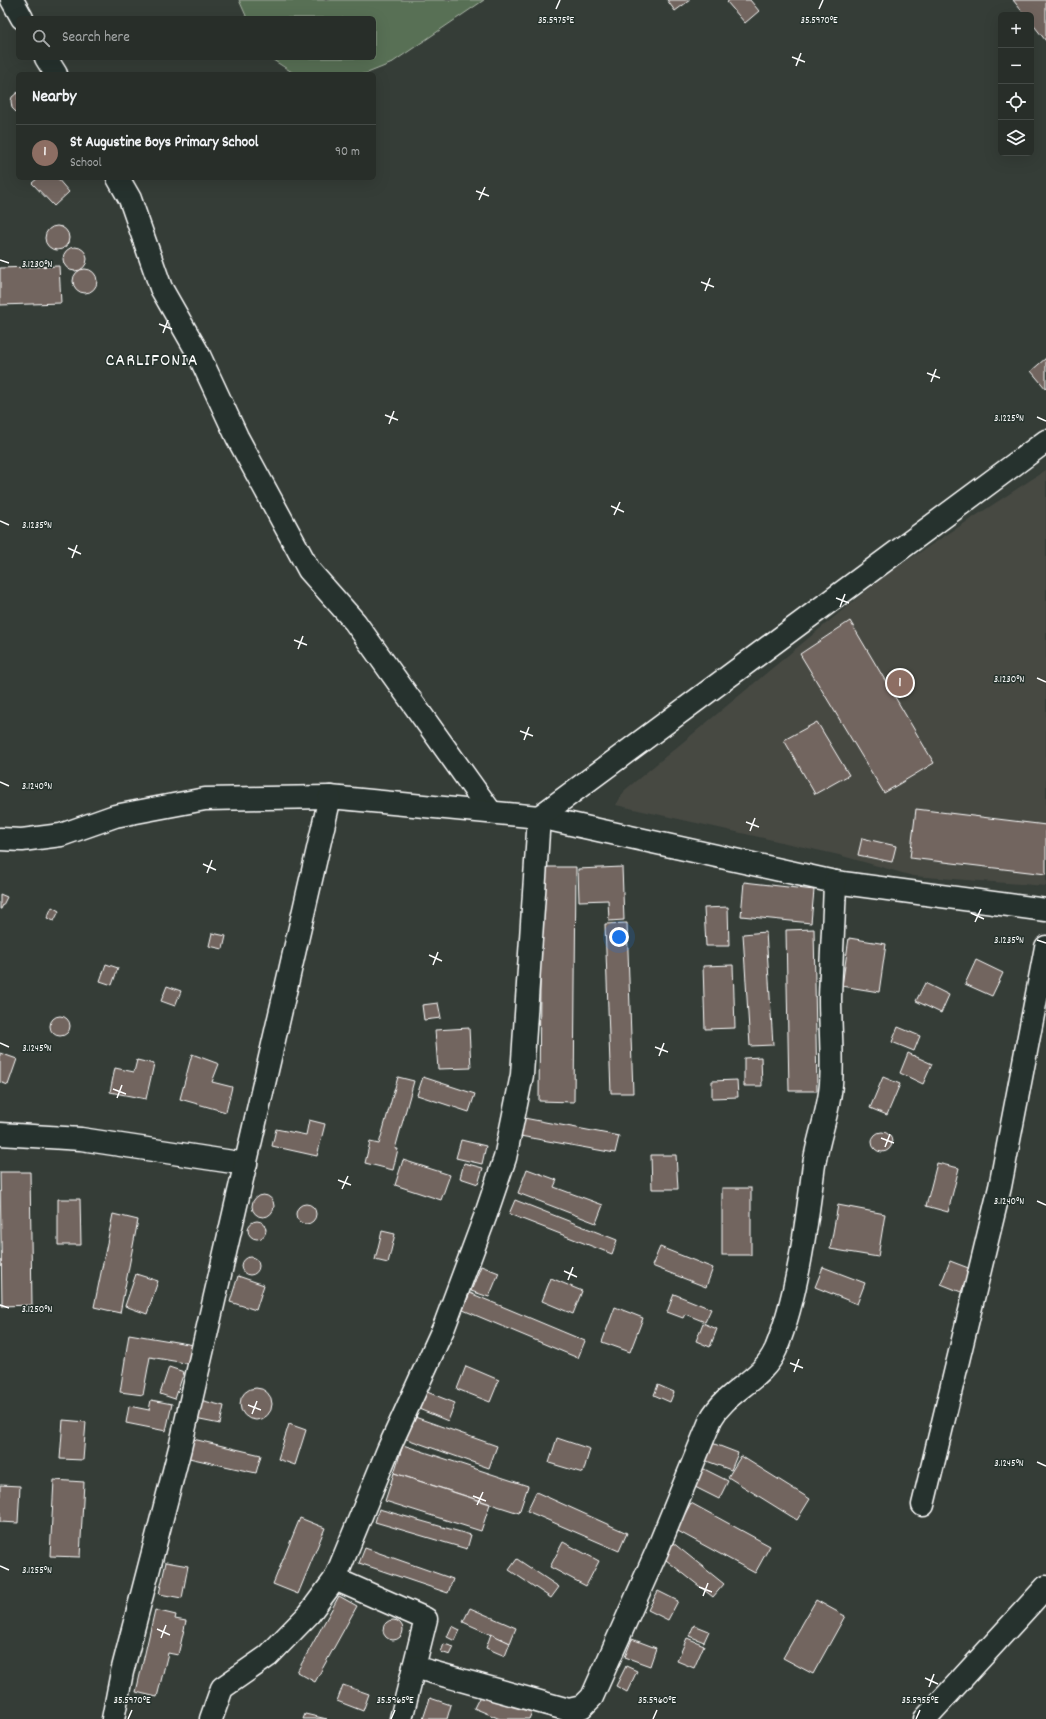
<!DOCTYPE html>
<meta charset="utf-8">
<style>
body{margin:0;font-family:Dekko,sans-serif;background:#303631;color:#f1f3f6}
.controls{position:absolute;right:12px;top:12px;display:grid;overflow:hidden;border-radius:6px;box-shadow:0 4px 16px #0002}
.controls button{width:36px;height:36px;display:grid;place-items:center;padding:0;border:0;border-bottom:1px solid #444a46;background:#282e29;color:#f1f3f6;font:20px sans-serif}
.you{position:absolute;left:619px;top:937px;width:14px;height:14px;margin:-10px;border:3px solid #fff;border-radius:50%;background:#1a73e8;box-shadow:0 0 0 6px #1a73e833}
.badge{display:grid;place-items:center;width:26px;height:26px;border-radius:50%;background:#1a73e8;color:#fff;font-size:13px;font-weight:700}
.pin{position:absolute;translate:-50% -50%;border:2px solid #fff;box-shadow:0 1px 4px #0006}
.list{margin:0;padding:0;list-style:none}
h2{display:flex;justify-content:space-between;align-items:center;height:52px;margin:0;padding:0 16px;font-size:17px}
h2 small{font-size:13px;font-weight:400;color:#a5a8a8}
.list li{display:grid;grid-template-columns:26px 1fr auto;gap:12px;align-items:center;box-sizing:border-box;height:56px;padding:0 16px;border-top:1px solid #444a46}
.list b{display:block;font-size:15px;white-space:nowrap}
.list p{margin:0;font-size:13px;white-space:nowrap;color:#a5a8a8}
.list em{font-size:13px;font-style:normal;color:#a5a8a8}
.icon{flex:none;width:22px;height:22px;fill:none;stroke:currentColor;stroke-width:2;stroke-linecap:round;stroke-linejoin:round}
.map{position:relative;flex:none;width:1046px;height:1719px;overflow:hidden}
.search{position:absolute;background:#282e29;box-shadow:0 4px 16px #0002;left:16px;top:16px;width:360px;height:44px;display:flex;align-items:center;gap:10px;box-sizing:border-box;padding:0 14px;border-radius:6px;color:#a5a8a8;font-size:15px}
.panel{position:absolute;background:#282e29;box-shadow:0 4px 16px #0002;left:16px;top:72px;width:360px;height:108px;border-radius:6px}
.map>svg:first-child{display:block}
</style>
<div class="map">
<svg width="1046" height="1719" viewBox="0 0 1046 1719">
<rect width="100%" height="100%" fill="#353d37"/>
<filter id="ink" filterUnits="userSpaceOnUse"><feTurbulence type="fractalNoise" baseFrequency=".025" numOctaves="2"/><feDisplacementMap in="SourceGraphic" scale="8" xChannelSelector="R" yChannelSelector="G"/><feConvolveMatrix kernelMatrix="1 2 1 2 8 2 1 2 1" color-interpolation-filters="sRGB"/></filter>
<g filter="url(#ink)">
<polygon fill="#474943" points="1046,470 1046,886 913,876 839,855 616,805 625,790 885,575"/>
<polygon fill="#596f54" stroke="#acb7aa" points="239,0 484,0 390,64 365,74 295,74 270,58 374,58 374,18 247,18"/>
<g fill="#72655e" stroke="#fff">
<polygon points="667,0 690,0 675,11"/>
<polygon points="730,0 750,0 759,11 745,23 727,2"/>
<polygon points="1013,0 1046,0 1046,41 1031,22 1031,15 1025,15"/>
<polygon points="18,92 18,114 12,108 11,101 12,97"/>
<polygon points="38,178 57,178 69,192 54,206 32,183"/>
<circle cx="57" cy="238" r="12"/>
<circle cx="75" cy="259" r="12"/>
<polygon points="59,266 61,303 0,305 0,268"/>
<circle cx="85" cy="281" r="12"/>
<polygon points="1046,358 1046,389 1031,371"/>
<polygon points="850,621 934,763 884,793 800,654"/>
<polygon points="817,722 849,775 815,794 784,740"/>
<polygon points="916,809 1046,825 1046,874 910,858"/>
<polygon points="862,838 896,846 892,862 858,855"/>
<polygon points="541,867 576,867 574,1102 539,1101"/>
<polygon points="622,867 624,920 609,921 608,900 579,901 578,869"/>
<polygon points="744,882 814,890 811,923 741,916"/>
<polygon points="0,894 7,897 1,909 0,909"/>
<polygon points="52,907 59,911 54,921 47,918"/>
<polygon points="728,907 729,946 706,946 704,908"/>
<polygon points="627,923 633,1093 611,1093 605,924"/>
<polygon points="814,929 817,1091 789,1091 786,930"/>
<polygon points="766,932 773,1045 750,1046 743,934"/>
<polygon points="212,933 226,936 223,949 209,946"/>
<polygon points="849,938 886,944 879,992 842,986"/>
<polygon points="976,960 1003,973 992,996 965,984"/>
<polygon points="106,964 118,968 112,985 100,981"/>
<polygon points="733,965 735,1028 705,1029 703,966"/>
<polygon points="925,983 949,995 941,1013 916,1001"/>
<polygon points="167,986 181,991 175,1006 161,1001"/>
<polygon points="438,1003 441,1018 424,1020 422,1005"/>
<circle cx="60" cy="1026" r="10"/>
<polygon points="898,1027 920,1036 914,1051 892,1042"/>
<polygon points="469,1028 471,1068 438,1069 435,1030"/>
<polygon points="0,1053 17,1059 8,1085 0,1082"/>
<polygon points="908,1053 932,1064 923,1084 900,1073"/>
<polygon points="192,1054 219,1064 212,1082 232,1087 226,1112 180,1099"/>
<polygon points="761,1057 762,1086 744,1086 744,1058"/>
<polygon points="137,1060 154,1064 146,1099 110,1092 115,1068 134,1072"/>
<polygon points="398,1077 414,1081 395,1149 398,1149 393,1170 365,1163 370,1142 379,1144"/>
<polygon points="423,1077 475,1094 469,1112 417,1095"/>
<polygon points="883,1077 900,1084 887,1115 870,1108"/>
<polygon points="737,1080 738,1097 712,1098 712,1081"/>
<polygon points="524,1118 619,1136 615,1153 520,1136"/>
<polygon points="309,1120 325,1124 317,1156 272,1146 276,1129 306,1135"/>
<circle cx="882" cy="1142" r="10"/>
<polygon points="461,1140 486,1146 482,1164 456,1158"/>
<polygon points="651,1155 676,1155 678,1189 652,1189"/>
<polygon points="403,1160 450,1175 441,1200 395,1185"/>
<polygon points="464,1163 483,1168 478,1184 460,1178"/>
<polygon points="937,1163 959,1168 948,1212 926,1206"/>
<polygon points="527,1169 557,1180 554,1187 603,1205 596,1223 518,1193"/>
<polygon points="0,1172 30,1172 32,1305 2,1306"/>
<rect x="722" y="1188" width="29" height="67"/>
<circle cx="263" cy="1206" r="11"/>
<polygon points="58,1199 80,1199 81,1245 58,1245"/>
<polygon points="515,1200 617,1240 612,1254 509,1214"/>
<circle cx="306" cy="1214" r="10"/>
<polygon points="838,1205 885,1214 878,1257 830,1249"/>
<polygon points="113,1214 138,1220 120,1313 94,1307"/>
<circle cx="257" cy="1230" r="9"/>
<polygon points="382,1231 395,1234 388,1263 375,1260"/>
<polygon points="660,1247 713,1268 706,1287 652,1266"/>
<circle cx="250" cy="1266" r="9"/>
<polygon points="950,1261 971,1269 961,1292 941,1284"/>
<polygon points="481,1266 499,1273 489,1297 471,1291"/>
<polygon points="823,1267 865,1283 857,1304 815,1287"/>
<polygon points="136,1274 158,1281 147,1314 125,1306"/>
<polygon points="238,1276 264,1285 256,1310 230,1302"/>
<polygon points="551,1278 582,1291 573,1314 542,1301"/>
<polygon points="470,1293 585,1341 578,1358 463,1310"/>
<polygon points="674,1294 711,1309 705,1322 685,1314 683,1318 667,1312"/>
<polygon points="615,1307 643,1318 630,1352 602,1342"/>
<polygon points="703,1323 717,1329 710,1347 696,1341"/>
<polygon points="129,1334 194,1345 191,1364 150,1357 143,1395 120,1392"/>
<polygon points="466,1366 499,1380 490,1402 457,1389"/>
<polygon points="169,1367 184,1372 175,1399 160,1394"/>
<polygon points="658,1385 674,1392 670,1402 654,1395"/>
<circle cx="256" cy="1404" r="16"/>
<polygon points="422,1390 455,1403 448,1421 414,1407"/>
<polygon points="151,1400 172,1404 166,1431 126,1423 129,1406 149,1410"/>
<polygon points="200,1400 224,1406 220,1424 195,1419"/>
<polygon points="412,1416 497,1446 489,1468 404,1438"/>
<polygon points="63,1420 86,1422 83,1460 60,1459"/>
<polygon points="289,1424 306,1430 295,1465 278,1459"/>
<polygon points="557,1438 590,1449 583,1473 549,1463"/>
<polygon points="193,1439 261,1455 256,1473 189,1458"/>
<polygon points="712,1443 738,1453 731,1470 704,1460"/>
<polygon points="403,1445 528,1486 519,1513 394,1473"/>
<polygon points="741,1456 810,1499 797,1520 728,1477"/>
<polygon points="702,1468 728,1481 719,1499 693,1486"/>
<polygon points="394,1473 490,1504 481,1531 385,1501"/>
<polygon points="54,1480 84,1482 80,1557 50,1556"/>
<polygon points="0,1485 20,1486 18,1523 0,1522"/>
<polygon points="536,1492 627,1533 619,1551 527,1511"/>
<polygon points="691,1503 770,1546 755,1573 676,1530"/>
<polygon points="379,1509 471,1535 467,1549 375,1522"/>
<polygon points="300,1518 325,1528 298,1594 273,1584"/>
<polygon points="563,1542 599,1561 586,1586 550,1567"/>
<polygon points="672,1542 724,1584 713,1597 661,1556"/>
<polygon points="365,1548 453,1579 448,1593 359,1563"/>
<polygon points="517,1559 559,1587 551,1598 509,1570"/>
<polygon points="166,1562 188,1566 182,1598 159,1594"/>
<polygon points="658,1591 678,1601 668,1620 648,1610"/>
<polygon points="339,1596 357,1606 315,1682 297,1672"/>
<polygon points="816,1600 845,1616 813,1674 783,1658"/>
<polygon points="470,1608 516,1628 510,1643 463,1622"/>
<polygon points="155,1610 176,1615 175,1619 186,1621 178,1655 168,1653 157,1697 136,1692"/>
<circle cx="393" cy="1630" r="10"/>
<polygon points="694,1625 709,1631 704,1642 689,1636"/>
<polygon points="452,1626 460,1630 455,1641 447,1637"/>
<polygon points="491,1634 510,1643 505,1656 486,1648"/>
<polygon points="687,1638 704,1645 694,1668 677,1661"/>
<polygon points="632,1639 656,1648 650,1666 625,1657"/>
<polygon points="444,1644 454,1647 450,1655 441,1652"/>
<polygon points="626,1666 637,1671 627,1692 616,1686"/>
<polygon points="343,1685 369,1694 363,1711 337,1701"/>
<polygon points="482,1692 532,1712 529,1719 500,1719 474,1708"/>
<polygon points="430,1698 451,1705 447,1719 423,1719"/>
<polygon points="305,1714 327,1719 303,1719"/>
</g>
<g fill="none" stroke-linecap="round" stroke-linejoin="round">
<defs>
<g id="minor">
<polyline points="12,0 22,18"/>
<polyline points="46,58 56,74"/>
<polyline points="118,178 130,199 161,288 198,353 237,437 309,570 355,622 490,811"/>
<polyline points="0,839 22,840 61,835 115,816 205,799 330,797 539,817 835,882 1046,910"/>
<polyline points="0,1134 81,1139 246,1164"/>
<polyline points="923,1505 1000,1187 1046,947"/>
<path d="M335,1579L426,1619L414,1667L569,1710L582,1707L592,1697L657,1551L711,1419C727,1390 762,1381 776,1349C797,1297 806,1228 813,1172C816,1143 829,1113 831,1084C833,1056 830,1027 830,999C831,960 834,921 835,882"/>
<polyline points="113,1719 122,1672 180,1448 330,797"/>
<polyline points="211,1719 222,1688 268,1656 309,1614 335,1579 388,1450 444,1327 485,1217 505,1158 522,1075 539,817 1046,441"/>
<polyline points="401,1719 414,1667"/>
<polyline points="925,1719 1046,1587"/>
</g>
</defs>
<use href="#minor" stroke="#fff" stroke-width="25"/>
<use href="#minor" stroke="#26332d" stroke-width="22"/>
</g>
</g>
<path fill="none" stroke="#fff" stroke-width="1.5" d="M556,9L560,0M819,9L823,0M792,57L805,62M796,66L801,53M476,191L489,196M479,200L485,187M0,260L9,263M701,282L714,287M705,291L710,278M159,324L172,329M163,333L168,320M927,373L940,378M931,382L936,369M385,415L398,420M1037,417L1046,421M389,424L394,411M611,506L624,512M614,515L620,502M0,521L9,525M68,548L81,554M72,558L77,545M836,598L849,603M840,607L845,594M294,640L307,645M298,649L303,636M1037,678L1046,682M520,731L533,736M524,740L529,727M0,782L9,786M746,822L759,827M750,831L755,818M203,864L216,870M207,873L212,860M971,913L984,919M975,922L981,909M1037,940L1046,943M429,955L442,961M433,965L438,952M0,1043L9,1047M655,1047L668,1052M659,1056L664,1043M113,1089L126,1094M117,1098L122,1085M881,1138L894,1143M885,1147L890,1134M338,1180L351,1185M342,1189L348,1176M1037,1201L1046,1205M564,1271L577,1277M568,1280L573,1267M0,1305L9,1308M790,1363L803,1368M794,1372L799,1359M248,1405L261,1410M252,1414L257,1401M1037,1462L1046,1466M473,1496L486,1501M477,1505L483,1492M0,1566L9,1570M699,1587L712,1592M703,1596L708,1583M157,1629L170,1635M161,1638L166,1625M925,1678L938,1684M929,1687L934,1674M128,1719L132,1710M391,1719L395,1710M653,1719L657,1710M916,1719L920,1710"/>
<g text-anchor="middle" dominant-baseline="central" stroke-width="3" stroke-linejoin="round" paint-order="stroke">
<g font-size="18" letter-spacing="1" fill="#fff" stroke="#26332d">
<text x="152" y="361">CARLIFONIA</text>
</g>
</g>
<g font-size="10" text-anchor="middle" fill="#fff" stroke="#26332d" stroke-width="3" stroke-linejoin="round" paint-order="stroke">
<text x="556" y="23">35.5975°E</text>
<text x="819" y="23">35.5970°E</text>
<text x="37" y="267">3.1230°N</text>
<text x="1009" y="421">3.1225°N</text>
<text x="37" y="528">3.1235°N</text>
<text x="1009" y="682">3.1230°N</text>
<text x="37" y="789">3.1240°N</text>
<text x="1009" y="943">3.1235°N</text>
<text x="37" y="1051">3.1245°N</text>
<text x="1009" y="1204">3.1240°N</text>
<text x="37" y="1312">3.1250°N</text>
<text x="1009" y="1466">3.1245°N</text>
<text x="37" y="1573">3.1255°N</text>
<text x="132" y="1703">35.5970°E</text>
<text x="395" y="1703">35.5965°E</text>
<text x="657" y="1703">35.5960°E</text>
<text x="920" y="1703">35.5955°E</text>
</g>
</svg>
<div class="controls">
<button>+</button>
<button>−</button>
<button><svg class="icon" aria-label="locate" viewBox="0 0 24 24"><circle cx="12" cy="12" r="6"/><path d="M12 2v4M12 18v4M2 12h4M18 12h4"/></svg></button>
<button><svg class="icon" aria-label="layers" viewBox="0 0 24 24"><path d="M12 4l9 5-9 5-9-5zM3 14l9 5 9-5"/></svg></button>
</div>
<div class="you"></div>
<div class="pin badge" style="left:900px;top:683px;background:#8d6e63">1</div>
<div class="search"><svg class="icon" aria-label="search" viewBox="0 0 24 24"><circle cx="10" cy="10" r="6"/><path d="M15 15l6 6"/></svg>Search here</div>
<section class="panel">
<h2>Nearby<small></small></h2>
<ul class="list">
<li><span class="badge" style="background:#8d6e63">1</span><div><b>St Augustine Boys Primary School</b><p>School</p></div><em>90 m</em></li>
</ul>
</section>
</div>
